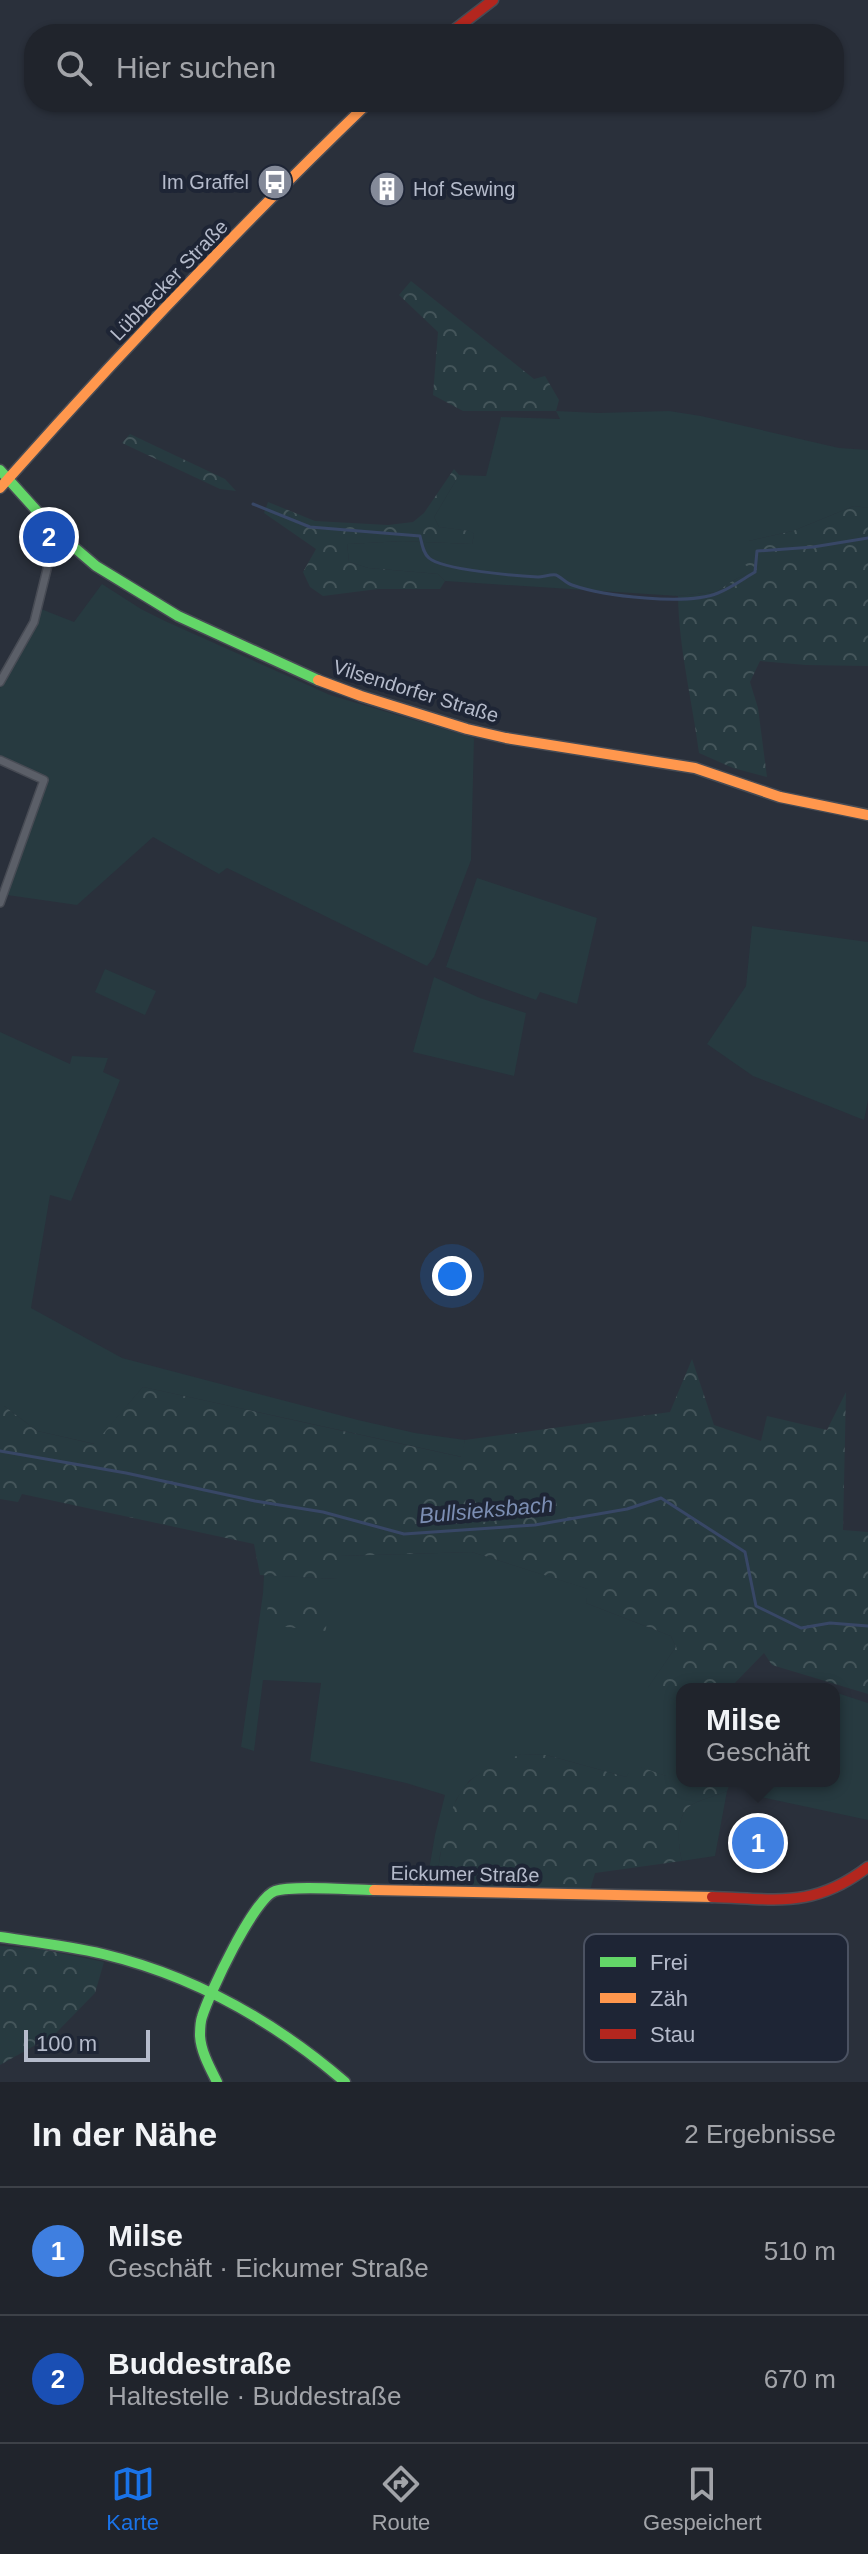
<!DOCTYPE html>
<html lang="de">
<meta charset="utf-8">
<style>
body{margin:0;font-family:Arial,sans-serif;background:#2d3038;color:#f1f3f6}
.scale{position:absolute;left:24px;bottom:20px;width:126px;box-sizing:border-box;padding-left:8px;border:4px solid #b5bbcb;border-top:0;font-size:22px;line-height:28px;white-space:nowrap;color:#b5bbcb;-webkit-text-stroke:6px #1e2535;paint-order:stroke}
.you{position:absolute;left:452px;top:1276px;width:28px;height:28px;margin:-20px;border:6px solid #fff;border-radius:50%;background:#1a73e8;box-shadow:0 0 0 12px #1a73e833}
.badge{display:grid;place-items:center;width:52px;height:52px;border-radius:50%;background:#1a73e8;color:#fff;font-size:26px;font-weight:700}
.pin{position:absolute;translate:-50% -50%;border:4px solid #fff;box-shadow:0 2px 8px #0006}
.popup{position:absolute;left:676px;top:1683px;width:164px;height:104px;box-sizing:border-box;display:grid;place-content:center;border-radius:16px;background:#20242c;filter:drop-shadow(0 2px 6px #0005);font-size:26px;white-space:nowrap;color:#a2a4a9}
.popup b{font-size:30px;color:#f1f3f6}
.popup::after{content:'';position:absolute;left:50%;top:100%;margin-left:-16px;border:16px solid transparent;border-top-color:#20242c}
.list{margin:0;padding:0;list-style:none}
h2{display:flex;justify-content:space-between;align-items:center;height:104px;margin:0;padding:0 32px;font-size:34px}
h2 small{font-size:26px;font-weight:400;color:#a2a4a9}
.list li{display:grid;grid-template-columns:52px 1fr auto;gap:24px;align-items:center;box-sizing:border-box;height:128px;padding:0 32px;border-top:2px solid #3d4148}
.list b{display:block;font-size:30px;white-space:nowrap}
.list p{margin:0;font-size:26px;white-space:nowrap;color:#a2a4a9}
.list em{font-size:26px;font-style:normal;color:#a2a4a9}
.icon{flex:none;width:44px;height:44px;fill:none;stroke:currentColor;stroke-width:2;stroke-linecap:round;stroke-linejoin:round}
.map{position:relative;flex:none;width:868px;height:2082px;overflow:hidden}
.search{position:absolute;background:#20242c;box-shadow:0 2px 6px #0004;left:24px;right:24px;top:24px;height:88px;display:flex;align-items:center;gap:20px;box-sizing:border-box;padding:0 28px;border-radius:32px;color:#a2a4a9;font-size:30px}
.sheet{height:360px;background:#20242c}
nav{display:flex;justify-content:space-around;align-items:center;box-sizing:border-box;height:112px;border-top:2px solid #3d4148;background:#20242c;font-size:22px;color:#a2a4a9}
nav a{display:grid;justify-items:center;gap:4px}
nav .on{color:#1a73e8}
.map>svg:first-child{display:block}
</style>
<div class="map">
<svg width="868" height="2082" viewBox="0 0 868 2082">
<defs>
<pattern id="forest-crowns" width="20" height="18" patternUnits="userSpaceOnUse" patternTransform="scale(2)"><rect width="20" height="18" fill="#273a40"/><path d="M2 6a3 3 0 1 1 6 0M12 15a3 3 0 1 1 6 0" fill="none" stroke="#44555a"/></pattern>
</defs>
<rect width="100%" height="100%" fill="#2a303b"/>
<g fill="#273a40">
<polygon points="556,411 598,413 669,411 701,416 839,448 868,450 868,508 854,506 793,531 749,541 754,571 734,580 716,592 678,596 445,581 438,574 368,568 349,562 347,544 403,541 472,544 474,534 469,531 439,527 434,517 459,475 486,476 501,417 560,419"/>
<polygon points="102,584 141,609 165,621 330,695 474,738 471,860 434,957 427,966 227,868 219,874 153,837 77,905 0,894 40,782 0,763 0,688 34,630 41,609 74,622"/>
<polygon points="477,878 597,918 577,1004 540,992 536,1000 446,967"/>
<polygon points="752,926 868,942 868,1100 864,1120 753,1076 707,1044 746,986"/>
<polygon points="105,969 156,991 145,1015 95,992"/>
<polygon points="434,977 480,998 526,1013 514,1076 413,1052"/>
<polygon points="0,1032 70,1064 72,1056 108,1058 103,1072 120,1080 71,1201 50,1195 31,1308 122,1358 358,1420 415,1433 465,1440 462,1457 143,1387 95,1444 37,1431 4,1406 0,1406"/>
<polygon points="472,1552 589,1589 586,1603 671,1636 676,1647 648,1688 682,1703 682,1776 666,1776 636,1766 626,1777 546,1755 521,1754 481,1773 469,1781 456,1800 440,1855 436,1887 426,1887 435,1835 445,1795 406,1783 310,1761 321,1683 263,1680 254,1751 241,1747 263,1593 264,1575 338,1579 338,1556"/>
<polygon points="834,1692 868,1703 868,1820 761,1797 764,1781 834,1781"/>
<path d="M727,1791L715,1856L682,1861C678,1846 675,1815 691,1805C701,1799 716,1796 727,1791Z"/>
</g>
<g fill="url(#forest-crowns)">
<polygon points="411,281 534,379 545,376 559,400 556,411 463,411 433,395 438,332 399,295"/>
<polygon points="130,434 225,479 236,491 220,489 122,443"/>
<polygon points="454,469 459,475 434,517 439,527 470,531 474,534 472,544 403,541 347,544 349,562 368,568 438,574 445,581 440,589 378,589 323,596 310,587 303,572 316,549 264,513 268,502 315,521 388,525 413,522 424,513"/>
<path d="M854,506L868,508V666L806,665L760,661L750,682L758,708L767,777L733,768L699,753C692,699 679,650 678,596L716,592L734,580L753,571L739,560L749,541L793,531Z"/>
<polygon points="692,1359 714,1425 761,1441 767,1416 827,1430 846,1392 843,1530 868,1532 868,1694 772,1665 764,1653 729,1689 682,1689 682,1703 647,1689 676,1647 671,1636 586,1603 588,1589 472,1552 339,1556 338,1579 260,1575 254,1544 22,1494 18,1502 0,1499 0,1406 4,1406 37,1431 94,1444 143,1387 461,1457 465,1440 670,1412"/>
<polygon points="268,1602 327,1609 326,1631 266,1625"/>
<path d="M521,1754L546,1755L626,1777L635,1765L666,1776H682V1781H731L727,1791C716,1796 701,1799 691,1805C675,1815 678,1846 682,1861L595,1873L590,1890L436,1887C440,1856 446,1802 471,1780C485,1768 504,1761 521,1754Z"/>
<polygon points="0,1946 39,1949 104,1962 95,1993 55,2034 0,2065"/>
</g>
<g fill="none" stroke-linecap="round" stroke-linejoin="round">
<g stroke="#384766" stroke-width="3">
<path d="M253,504L310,527L420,536C422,544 423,553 429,558C442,570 519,576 538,577C543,577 551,574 556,575C561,577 566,583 572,585C603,596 687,606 718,593C731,588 743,579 755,572L757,551L813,547L868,538"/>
<polyline points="0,1451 126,1473 255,1501 323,1512 404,1534 535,1525 627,1509 661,1498 745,1552 756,1606 801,1628 830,1623 868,1626"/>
</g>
<defs>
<g id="street">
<polyline points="0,682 34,622 52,549 58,534"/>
<polyline points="0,760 44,780 0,903"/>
</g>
<g id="fast">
<polyline points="0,470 55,531 96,566 178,616 318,680"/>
<path d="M0,1937C34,1942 69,1946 103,1954C195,1976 274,2021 345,2082"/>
<path d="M217,2082C210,2068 201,2052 200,2036C200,2030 200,2023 202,2017C209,1994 254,1898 275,1891C294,1885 352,1890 374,1890"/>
</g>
<g id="slow">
<path d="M0,488C118,355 241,225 369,102"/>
<polyline points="318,680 361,696 467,729 506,738 695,768 780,797 868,815"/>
<polyline points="374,1890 712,1897"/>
</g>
<g id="jam">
<polyline points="449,34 493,0"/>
<path d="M712,1897C777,1899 813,1909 868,1867"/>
</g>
</defs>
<use href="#street" stroke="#474b54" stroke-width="10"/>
<use href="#fast" stroke="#474b54" stroke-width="13"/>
<use href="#slow" stroke="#474b54" stroke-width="13"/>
<use href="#jam" stroke="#474b54" stroke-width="13"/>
<use href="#street" stroke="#5b5f68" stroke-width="7"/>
<use href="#fast" stroke="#63d668" stroke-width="10"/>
<use href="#slow" stroke="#ff974d" stroke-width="10"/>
<use href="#jam" stroke="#b3261e" stroke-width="10"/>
</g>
<defs>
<symbol id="bus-disc" viewBox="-11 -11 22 22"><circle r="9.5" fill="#848a99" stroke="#1e2535"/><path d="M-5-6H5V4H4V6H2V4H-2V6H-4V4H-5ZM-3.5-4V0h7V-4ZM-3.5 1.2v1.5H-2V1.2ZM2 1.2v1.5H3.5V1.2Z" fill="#fff"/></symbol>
<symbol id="building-disc" viewBox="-11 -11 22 22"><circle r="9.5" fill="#848a99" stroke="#1e2535"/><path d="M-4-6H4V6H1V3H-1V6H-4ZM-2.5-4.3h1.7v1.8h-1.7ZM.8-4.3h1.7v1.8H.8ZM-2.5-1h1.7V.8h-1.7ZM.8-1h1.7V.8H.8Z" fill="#fff"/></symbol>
</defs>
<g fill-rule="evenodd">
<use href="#bus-disc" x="255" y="162" width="40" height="40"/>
<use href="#building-disc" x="367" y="169" width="40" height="40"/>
</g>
<g text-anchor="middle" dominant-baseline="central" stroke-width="8" stroke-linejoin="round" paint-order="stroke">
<g font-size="20" fill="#b5bbcb" stroke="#1e2535" text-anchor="end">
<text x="249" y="182">Im Graffel</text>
<text x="413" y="189" text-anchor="start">Hof Sewing</text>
</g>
<g font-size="20" fill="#b5bbcb" stroke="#1e2535">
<text transform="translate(169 280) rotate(-46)">Lübbecker Straße</text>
<text transform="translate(416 691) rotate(17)">Vilsendorfer Straße</text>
<text transform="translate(465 1874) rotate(1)">Eickumer Straße</text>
</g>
<g font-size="22" font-style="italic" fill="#7c8eb3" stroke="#1e2535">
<text transform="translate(486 1510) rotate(-5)">Bullsieksbach</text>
</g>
</g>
<rect x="584" y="1934" width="264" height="128" rx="12" fill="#1e2535" stroke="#4b5262" stroke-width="2"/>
<rect x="600" y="1957" width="36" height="10" fill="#63d668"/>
<rect x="600" y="1993" width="36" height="10" fill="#ff974d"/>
<rect x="600" y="2029" width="36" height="10" fill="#b3261e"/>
<g font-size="22" fill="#b5bbcb">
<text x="650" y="1970">Frei</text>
<text x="650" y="2006">Zäh</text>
<text x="650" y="2042">Stau</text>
</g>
</svg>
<div class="scale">100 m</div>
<div class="you"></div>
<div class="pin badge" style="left:758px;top:1843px;background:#3f7fe0">1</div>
<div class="popup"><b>Milse</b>Geschäft</div>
<div class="pin badge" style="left:49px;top:537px;background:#1a4fb4">2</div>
<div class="search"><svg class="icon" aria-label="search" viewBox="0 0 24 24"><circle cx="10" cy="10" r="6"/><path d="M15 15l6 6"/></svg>Hier suchen</div>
</div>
<section class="sheet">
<h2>In der Nähe<small>2 Ergebnisse</small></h2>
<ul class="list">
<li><span class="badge" style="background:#3f7fe0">1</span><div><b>Milse</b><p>Geschäft · Eickumer Straße</p></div><em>510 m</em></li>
<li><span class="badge" style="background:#1a4fb4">2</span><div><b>Buddestraße</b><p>Haltestelle · Buddestraße</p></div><em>670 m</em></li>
</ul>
</section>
<nav>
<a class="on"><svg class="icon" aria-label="map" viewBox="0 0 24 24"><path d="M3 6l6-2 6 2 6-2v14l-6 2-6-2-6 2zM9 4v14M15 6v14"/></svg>Karte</a>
<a><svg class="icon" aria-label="directions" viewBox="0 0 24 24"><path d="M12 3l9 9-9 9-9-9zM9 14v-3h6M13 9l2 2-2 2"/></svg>Route</a>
<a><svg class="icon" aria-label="saved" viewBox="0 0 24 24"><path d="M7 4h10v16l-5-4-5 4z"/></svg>Gespeichert</a>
</nav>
